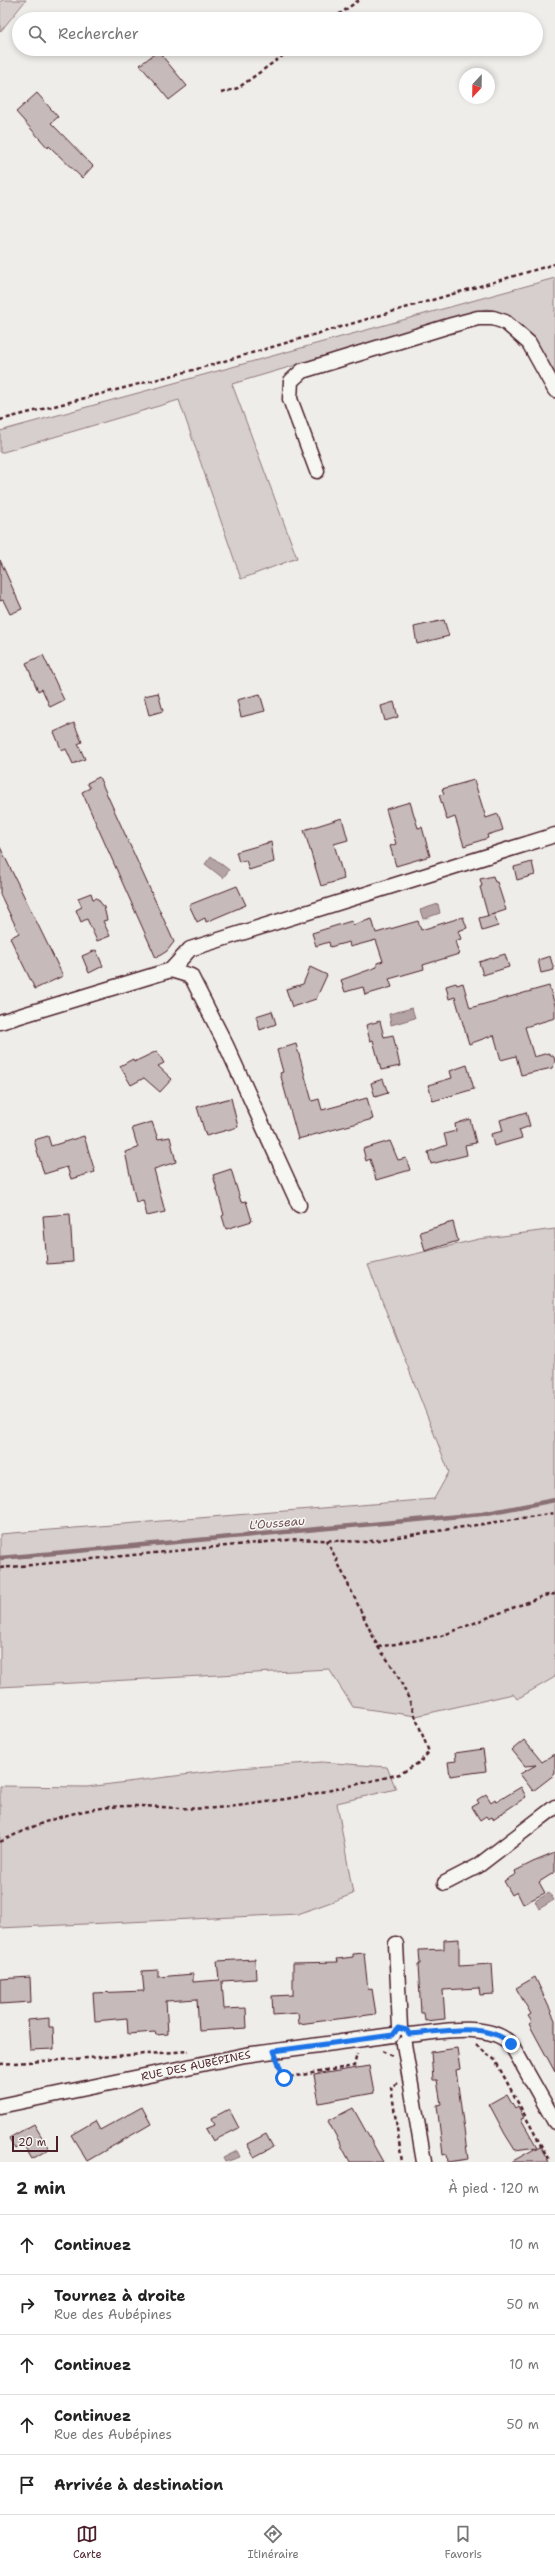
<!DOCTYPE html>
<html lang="fr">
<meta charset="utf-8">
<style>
body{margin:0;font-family:"Shantell Sans",sans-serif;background:#f6f6f6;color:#222}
.compass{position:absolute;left:459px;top:68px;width:36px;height:36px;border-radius:50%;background:#fff;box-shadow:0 2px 6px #0003;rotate:202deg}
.scale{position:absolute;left:12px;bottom:10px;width:46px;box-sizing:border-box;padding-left:4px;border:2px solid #4a1f2b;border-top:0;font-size:11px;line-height:14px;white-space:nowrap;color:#4a1f2b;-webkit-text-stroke:3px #f6f6f2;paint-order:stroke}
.stop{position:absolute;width:12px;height:12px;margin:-9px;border:3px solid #1a73e8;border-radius:50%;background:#fff}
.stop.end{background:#1a73e8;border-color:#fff;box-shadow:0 1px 4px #0008}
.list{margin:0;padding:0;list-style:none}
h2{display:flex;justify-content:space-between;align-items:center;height:52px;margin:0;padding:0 16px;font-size:17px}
h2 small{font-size:13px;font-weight:400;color:#767676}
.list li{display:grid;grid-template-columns:26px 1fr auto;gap:12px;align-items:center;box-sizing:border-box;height:60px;padding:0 16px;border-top:1px solid #e0e0e0}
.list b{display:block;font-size:15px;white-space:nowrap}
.list p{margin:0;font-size:13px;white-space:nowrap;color:#767676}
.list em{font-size:13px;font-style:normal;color:#767676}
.icon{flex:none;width:22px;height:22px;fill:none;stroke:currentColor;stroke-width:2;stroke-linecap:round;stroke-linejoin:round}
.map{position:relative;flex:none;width:555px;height:2162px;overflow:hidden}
.search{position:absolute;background:#fff;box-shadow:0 2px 6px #0003;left:12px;right:12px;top:12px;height:44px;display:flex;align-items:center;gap:10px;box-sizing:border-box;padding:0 14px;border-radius:22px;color:#767676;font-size:15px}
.sheet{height:352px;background:#fff}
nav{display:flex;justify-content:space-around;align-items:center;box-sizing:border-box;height:56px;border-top:1px solid #e0e0e0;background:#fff;font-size:11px;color:#767676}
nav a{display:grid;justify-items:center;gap:2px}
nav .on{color:#4a1f2b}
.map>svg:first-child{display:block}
</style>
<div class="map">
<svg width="555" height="2162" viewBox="0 0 555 2162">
<rect width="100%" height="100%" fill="#efedea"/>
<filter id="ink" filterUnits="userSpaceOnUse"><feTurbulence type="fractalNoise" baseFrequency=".025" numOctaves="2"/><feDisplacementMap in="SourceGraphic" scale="8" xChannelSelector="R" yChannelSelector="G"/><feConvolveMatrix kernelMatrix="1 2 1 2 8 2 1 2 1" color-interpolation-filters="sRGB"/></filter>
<g filter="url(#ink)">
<g fill="#d7cfce" stroke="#90777c">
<polygon points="2,0 26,0 0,32 0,2"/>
<path d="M555,278V378C537,346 526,315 486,309L232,384L297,558L241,579L179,400L0,453V431Z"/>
<polygon points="555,1229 555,1677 517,1699 513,1694 416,1716 353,1707 329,1669 0,1687 0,1534 434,1499 449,1472 368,1265 479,1239"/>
<polygon points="322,1762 387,1767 396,1789 337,1803 353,1894 298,1914 0,1928 0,1786 87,1787 239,1768"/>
</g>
<g fill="#b4a4a5" stroke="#8a6f74">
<polygon points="211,856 229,870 223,878 205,864"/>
<polygon points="438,904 440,913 423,919 420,910"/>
<polygon points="412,1008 415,1018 391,1025 389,1014"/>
<polygon points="549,1893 554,1900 539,1909 535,1901"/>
<polygon points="237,2151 240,2157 225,2162 223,2158"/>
</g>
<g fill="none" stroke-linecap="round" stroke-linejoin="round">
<polyline stroke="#8a6f74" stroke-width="4.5" points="0,1558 482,1514 555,1500"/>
</g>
<g fill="#c6babb" stroke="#4a1f2b">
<polygon points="158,51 187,86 169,100 140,65"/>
<polygon points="37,93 58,117 51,123 93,166 82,178 49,146 48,148 16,112"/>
<polygon points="0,560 22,609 10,614 3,600 0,601"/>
<polygon points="444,620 449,636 417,644 414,627"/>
<polygon points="43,655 64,700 50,707 42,689 38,691 26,663"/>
<polygon points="158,693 163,711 149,715 144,696"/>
<polygon points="260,694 265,711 241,717 237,700"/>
<polygon points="394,702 398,717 385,721 381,706"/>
<polygon points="74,723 82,742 78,744 85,759 73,764 66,749 62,751 54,732"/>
<polygon points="99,777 174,942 167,951 156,958 82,792 90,788 87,783"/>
<polygon points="474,780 486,818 498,814 503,830 487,835 488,838 464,846 455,817 447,820 439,795 444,794 442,789"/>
<polygon points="410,802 418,828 422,827 430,856 396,866 390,846 396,844 386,809"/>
<polygon points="342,818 348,840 334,844 344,879 321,886 304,830"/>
<polygon points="271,842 274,862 249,870 246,860 239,862 236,852"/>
<polygon points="0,847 63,976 35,989 10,938 19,933 0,894"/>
<polygon points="532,862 535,875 517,880 514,867"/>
<polygon points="493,876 495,882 497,882 506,910 488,916 480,887 482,886 480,879"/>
<polygon points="237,886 246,905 206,922 205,918 197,922 189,905"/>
<polygon points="91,893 93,899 97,898 104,907 107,920 103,921 110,936 97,941 87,919 81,922 76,910 82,907 78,898"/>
<polygon points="494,914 498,926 482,931 479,918"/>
<polygon points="463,917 467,928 458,931 461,939 455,941 459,954 423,965 424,969 389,979 392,987 365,995 363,987 345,992 341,980 377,967 377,963 383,961 376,940 350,947 349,942 330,947 329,942 316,946 312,933 348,922 352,921 353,925 372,919 376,933 418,921 421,930"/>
<polygon points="96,950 103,966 89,973 82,956"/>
<polygon points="505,954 509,967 483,975 479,962"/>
<polygon points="550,956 554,970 541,973 538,960"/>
<polygon points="310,967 327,975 316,999 292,1007 286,989 303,984"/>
<polygon points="456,983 457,985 463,983 470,1008 549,986 555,1005 555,1018 525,1027 534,1057 548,1053 554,1057 555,1062 552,1068 521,1075 516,1056 501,1060 494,1035 469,1044 455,997 449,999 446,986"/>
<polygon points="272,1011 276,1024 260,1030 256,1016"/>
<polygon points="380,1021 384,1037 393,1035 400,1066 381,1070 373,1040 370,1041 366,1025"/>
<polygon points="296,1044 312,1101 319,1099 322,1110 367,1098 373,1119 298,1139 280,1073 283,1072 277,1050"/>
<polygon points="157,1051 164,1063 158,1066 172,1079 160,1092 144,1078 131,1085 120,1066 133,1059 134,1062"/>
<polygon points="467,1065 474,1089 433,1101 428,1085 452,1078 450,1071"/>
<polygon points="383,1079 388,1093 375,1097 371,1083"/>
<polygon points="231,1098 238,1127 206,1136 197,1107"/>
<polygon points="526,1112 530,1126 519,1130 522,1138 494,1146 491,1134 503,1131 500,1120"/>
<polygon points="470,1119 476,1143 465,1145 467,1155 431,1164 428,1152 447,1145 444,1134 456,1131 455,1124"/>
<polygon points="152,1122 158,1139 170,1137 176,1162 154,1169 165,1212 147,1216 143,1200 136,1202 125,1152 138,1148 132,1128"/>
<polygon points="48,1136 51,1146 84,1136 95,1172 71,1179 67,1167 44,1174 34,1140"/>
<polygon points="390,1141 398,1160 406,1158 410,1170 376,1180 370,1159 366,1161 363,1149"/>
<polygon points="231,1169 241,1202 246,1201 252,1221 226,1229 222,1216 224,1215 213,1175"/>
<polygon points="70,1214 73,1262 47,1264 43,1216"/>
<polygon points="453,1222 458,1241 425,1251 420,1232"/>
<polygon points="524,1740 542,1762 555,1754 555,1774 533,1791 520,1774 536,1765 525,1766 512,1750"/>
<polygon points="483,1749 486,1771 450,1776 448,1762 456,1761 455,1753"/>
<polygon points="521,1787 526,1797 493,1819 492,1817 488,1819 486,1816 480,1820 472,1807 479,1803 477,1800 486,1794 491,1802 495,1799 496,1802"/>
<polygon points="555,1853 555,1872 539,1882 545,1893 523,1904 517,1892 512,1895 504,1881 516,1874 515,1871 533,1862"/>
<polygon points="459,1939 459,1966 492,1964 494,1994 480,1995 479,1988 443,1990 445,2019 425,2021 424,2013 421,2013 418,1965 420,1964 419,1950 444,1949 444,1940"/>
<polygon points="364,1953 368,1990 372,1989 376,2014 299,2024 298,2013 273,2015 272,1996 293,1995 293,1963 338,1962 337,1959 353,1957 353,1954"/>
<polygon points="255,1959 256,1979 222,1981 224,2009 246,2008 247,2028 199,2031 197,1999 166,2001 168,2034 156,2035 155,2032 128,2034 127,2018 95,2021 93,1993 144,1991 142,1971 158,1970 158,1977 193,1974 193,1982 219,1980 217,1961"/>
<polygon points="30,1977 31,2002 0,2004 0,1979"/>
<polygon points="535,1977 555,2020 555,2072 529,2024 532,2022 528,2016 531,2014 516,1988"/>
<polygon points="49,2018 49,2027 53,2027 54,2049 30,2050 28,2020"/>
<polygon points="457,2048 460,2069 456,2070 468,2159 448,2162 447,2154 443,2155 437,2105 441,2104 437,2080 433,2080 431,2052"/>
<polygon points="369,2066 374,2093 319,2103 314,2075"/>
<polygon points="507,2094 515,2108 518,2106 524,2118 521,2119 537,2147 515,2150 505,2134 489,2104"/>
<polygon points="142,2107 151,2124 87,2161 71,2135 95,2121 100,2130"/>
<polygon points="353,2108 383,2162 350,2162 328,2121"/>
<polygon points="229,2109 239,2128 213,2141 206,2129 215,2125 212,2118"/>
<polygon points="34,2124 49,2149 32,2159 23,2144 15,2149 9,2138"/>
<polygon points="266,2134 273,2147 254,2157 247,2144"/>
<polygon points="540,2146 549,2162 511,2162"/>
</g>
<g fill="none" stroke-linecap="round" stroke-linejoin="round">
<defs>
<g id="minor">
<polyline points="317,471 290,399 291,381 302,371 452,325 478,318 493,318 505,322 529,343 555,390"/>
<polyline points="171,970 191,976 226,1045 299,1205"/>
<polyline points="0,1022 171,970 190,949 555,835"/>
<polyline points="445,1883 478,1866 555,1807"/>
<polyline points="396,1944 400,2028"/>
<path d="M409,2035C440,2032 488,2021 511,2044L555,2122"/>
<polyline points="404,2044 424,2162"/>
<path id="s1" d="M0,2106L245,2055L393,2035"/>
</g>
</defs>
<use href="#minor" stroke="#4a1f2b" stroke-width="17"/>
<g stroke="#4a1f2b" stroke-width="2.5" stroke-dasharray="4 3" stroke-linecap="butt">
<polyline points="333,19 359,0"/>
<polyline points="221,93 238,88 292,49"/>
<polyline points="0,420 197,369 555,264"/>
<polyline points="0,1568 298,1539 365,1542 555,1513"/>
<polyline points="378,1647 441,1636 543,1596 555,1594"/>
<path d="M0,1842C43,1820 85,1806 133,1806C161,1806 187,1810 215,1808C278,1803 339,1789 400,1774L420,1762L429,1752L408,1697L395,1670L378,1647L327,1540"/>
<polyline points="476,2045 495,2060 550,2162"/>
<polyline points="382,2051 392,2056"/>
<polyline points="0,2064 189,2051"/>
<polyline points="278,2064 284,2078 354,2066 357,2054"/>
<polyline points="397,2083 391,2087 402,2162"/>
</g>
<use href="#minor" stroke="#f6f6f2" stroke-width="14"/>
</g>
</g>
<g fill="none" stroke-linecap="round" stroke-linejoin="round" filter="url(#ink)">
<path stroke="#1a73e8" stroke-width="5" d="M284,2078L274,2051L393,2035L398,2028L407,2030L409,2034C440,2032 488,2021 511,2044"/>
</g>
<g text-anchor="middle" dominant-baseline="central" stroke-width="3" stroke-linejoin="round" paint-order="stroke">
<g font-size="11" fill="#4a1f2b" stroke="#f6f6f2">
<text stroke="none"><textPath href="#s1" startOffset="200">RUE DES AUBÉPINES</textPath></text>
</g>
<g font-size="12" font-style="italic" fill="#6f4e56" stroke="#f6f6f2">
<text transform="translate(277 1523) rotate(-5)">L'Ousseau</text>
</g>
</g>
</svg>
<svg class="compass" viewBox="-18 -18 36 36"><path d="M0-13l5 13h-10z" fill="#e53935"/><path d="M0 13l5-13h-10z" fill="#767676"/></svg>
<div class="scale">20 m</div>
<div class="stop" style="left:284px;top:2078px"></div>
<div class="stop end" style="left:511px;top:2044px"></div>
<div class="search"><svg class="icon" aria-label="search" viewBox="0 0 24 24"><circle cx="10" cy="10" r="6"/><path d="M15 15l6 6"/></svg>Rechercher</div>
</div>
<section class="sheet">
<h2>2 min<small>À pied · 120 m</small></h2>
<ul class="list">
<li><svg class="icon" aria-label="ahead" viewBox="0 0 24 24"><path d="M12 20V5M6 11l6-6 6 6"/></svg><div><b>Continuez</b></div><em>10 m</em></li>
<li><svg class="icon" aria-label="right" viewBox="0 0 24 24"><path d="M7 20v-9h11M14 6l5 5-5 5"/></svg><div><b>Tournez à droite</b><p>Rue des Aubépines</p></div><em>50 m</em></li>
<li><svg class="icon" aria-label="ahead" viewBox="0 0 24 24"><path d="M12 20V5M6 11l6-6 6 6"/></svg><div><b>Continuez</b></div><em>10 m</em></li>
<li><svg class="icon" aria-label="ahead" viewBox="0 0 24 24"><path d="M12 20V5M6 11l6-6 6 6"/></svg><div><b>Continuez</b><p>Rue des Aubépines</p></div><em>50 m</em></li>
<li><svg class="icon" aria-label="arrive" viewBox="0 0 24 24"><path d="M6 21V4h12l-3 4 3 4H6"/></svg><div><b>Arrivée à destination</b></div></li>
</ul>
</section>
<nav>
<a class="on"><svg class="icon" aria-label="map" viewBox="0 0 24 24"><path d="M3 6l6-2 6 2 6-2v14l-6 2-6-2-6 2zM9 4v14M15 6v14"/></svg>Carte</a>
<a><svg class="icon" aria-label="directions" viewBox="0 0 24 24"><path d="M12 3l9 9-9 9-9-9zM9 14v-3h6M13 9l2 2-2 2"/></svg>Itinéraire</a>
<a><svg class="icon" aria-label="saved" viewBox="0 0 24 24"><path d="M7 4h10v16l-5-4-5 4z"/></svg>Favoris</a>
</nav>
